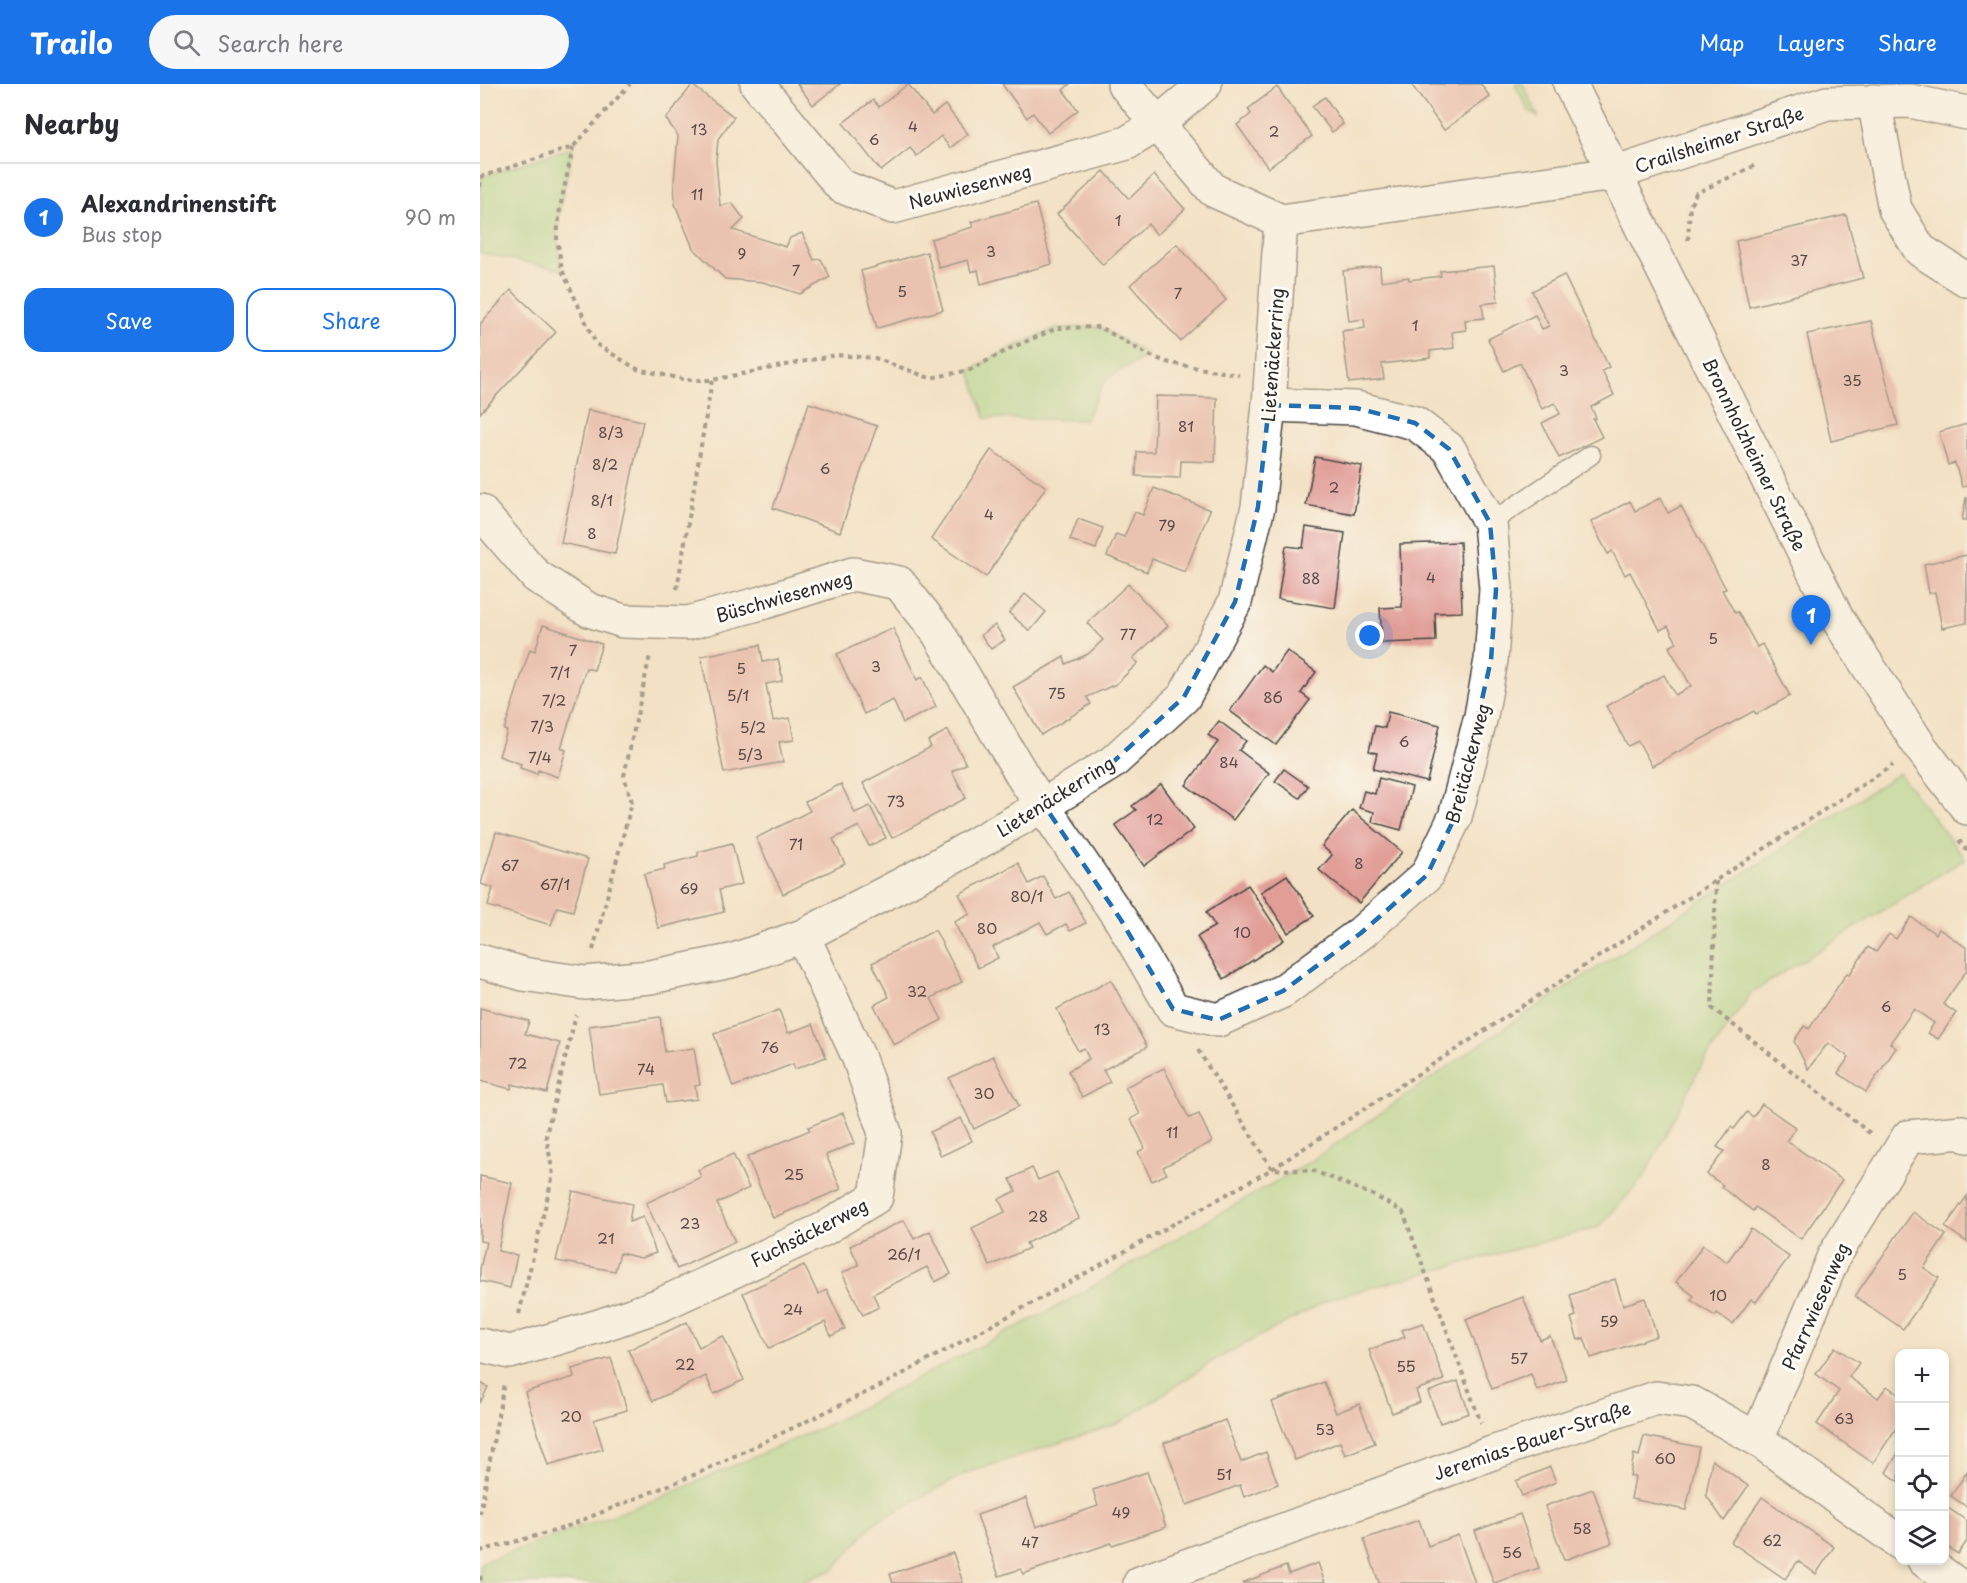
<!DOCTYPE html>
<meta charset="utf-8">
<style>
body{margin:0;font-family:"Playpen Sans",sans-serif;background:#f7f7f7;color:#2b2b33}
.controls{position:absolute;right:18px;bottom:18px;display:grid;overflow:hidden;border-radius:12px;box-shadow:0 3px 9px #0003}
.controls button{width:54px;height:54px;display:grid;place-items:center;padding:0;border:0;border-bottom:2px solid #e1e1e2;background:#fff;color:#2b2b33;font:30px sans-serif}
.you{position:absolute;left:890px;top:552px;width:21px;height:21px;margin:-15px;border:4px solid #fff;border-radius:50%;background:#1a73e8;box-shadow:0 0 0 9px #1a73e833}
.badge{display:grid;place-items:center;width:39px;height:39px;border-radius:50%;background:#1a73e8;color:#fff;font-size:20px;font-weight:700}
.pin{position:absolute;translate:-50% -50px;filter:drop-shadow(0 2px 3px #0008)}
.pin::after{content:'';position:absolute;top:32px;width:21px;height:18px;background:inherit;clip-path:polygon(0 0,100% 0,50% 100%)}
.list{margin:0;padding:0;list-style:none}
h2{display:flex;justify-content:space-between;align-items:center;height:78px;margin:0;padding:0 24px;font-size:26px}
h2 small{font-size:20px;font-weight:400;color:#7c7c81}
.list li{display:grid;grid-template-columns:39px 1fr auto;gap:18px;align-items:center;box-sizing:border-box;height:108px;padding:0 24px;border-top:2px solid #e1e1e2}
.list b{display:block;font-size:22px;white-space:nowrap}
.list p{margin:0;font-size:20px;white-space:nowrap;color:#7c7c81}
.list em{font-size:20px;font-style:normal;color:#7c7c81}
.actions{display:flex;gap:12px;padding:18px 24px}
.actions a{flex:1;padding:14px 0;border:2px solid #1a73e8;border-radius:18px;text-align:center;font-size:21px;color:#1a73e8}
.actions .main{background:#1a73e8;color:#fff}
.icon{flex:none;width:33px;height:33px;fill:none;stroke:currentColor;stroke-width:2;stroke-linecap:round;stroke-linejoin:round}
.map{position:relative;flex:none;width:1487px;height:1499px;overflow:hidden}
header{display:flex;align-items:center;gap:36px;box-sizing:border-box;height:84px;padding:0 30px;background:#1a73e8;color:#fff}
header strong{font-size:28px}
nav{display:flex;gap:33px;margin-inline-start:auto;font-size:21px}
.search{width:420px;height:54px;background:#f7f7f7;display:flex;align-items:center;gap:15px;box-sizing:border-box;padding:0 21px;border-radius:33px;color:#7c7c81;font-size:22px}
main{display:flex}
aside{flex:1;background:#fff}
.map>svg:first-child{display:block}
</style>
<header>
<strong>Trailo</strong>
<div class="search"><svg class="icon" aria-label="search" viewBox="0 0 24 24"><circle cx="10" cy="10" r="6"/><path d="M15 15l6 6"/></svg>Search here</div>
<nav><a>Map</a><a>Layers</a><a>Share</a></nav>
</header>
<main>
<aside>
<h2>Nearby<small></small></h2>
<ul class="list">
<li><span class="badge">1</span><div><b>Alexandrinenstift</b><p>Bus stop</p></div><em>90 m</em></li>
</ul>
<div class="actions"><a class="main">Save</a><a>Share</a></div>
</aside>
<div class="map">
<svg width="1487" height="1499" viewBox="0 0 1487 1499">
<rect width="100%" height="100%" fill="#fdfcf7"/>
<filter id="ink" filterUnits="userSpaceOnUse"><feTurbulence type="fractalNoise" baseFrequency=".0167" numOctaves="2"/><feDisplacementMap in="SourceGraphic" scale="12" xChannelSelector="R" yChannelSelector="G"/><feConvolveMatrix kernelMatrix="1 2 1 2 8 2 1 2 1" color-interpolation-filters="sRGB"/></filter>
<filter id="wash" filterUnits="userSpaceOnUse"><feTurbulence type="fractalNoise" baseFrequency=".008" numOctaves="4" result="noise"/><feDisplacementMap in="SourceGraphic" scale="24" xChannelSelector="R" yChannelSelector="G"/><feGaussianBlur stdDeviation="1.35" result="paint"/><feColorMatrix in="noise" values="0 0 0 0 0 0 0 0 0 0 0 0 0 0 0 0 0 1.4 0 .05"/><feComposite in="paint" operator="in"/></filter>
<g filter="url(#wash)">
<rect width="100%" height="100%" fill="#f3e1c5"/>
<g fill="#a0d485" stroke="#668058" stroke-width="1.5">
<polygon points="1035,0 1043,0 1059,34 1048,26"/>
<polygon points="93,63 80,124 77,154 82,186 0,169 1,93"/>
<polygon points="620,243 668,271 626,295 605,336 505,334 490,286 531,264 577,244"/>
<polygon points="1419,689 1485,775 1271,909 1221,982 1164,1093 1119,1143 852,1214 733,1277 638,1340 486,1389 394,1439 354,1485 320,1499 0,1499 0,1479 177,1415 343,1343 582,1220 828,1079 1027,942"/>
</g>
<g id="blocks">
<g fill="#e19e97">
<polygon points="317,0 360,0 333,21"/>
<polygon points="428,0 452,31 465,21 488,50 470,64 461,52 437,72 430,64 401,87 363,39 393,16 399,23"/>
<polygon points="522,0 590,0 583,6 598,26 568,49 553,29 547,34"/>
<polygon points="931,0 1001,0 1010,13 964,46"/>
<polygon points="212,1 254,33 238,55 236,77 240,122 252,119 264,135 253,146 306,163 310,154 322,149 334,176 341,175 350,193 320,210 283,198 245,195 213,164 195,120 194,98 198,52 186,35"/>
<polygon points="797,3 832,52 788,84 757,41 771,30 768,25"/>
<polygon points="845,13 863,40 852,48 832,22"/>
<polygon points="624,87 649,115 674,91 705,125 677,151 668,140 623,181 577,130"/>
<polygon points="556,120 572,180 501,200 498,186 491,188 488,176 459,184 451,155 493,143 491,138"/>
<polygon points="1366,131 1383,194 1269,223 1256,157"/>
<polygon points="697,160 746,216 700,257 650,201"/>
<polygon points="447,168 463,226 397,244 381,187"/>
<polygon points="900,182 901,197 929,193 929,196 961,192 960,187 1014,182 1018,218 1002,220 1004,234 985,236 986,246 972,248 974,264 950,267 950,274 902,280 904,295 869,299 862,247 885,244 884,235 869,237 863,187"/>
<polygon points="1084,191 1129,283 1122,287 1134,311 1111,323 1116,334 1113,335 1122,353 1079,374 1062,339 1080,330 1075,319 1062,325 1040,279 1024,287 1008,255 1055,231 1062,245 1069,242 1052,207"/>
<polygon points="31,206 76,248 0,329 0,240"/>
<polygon points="1391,237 1418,341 1351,357 1327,250"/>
<polygon points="676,312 737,314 735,378 701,377 700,394 656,392 657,368 674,368"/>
<polygon points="329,319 397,342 360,448 293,424"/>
<polygon points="108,326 163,337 135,470 81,459"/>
<polygon points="1487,340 1487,402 1482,403 1475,379 1468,381 1459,348"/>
<polygon points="511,366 566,403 506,493 451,455"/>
<polygon points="835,373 882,382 874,430 826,421"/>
<polygon points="674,404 730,426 705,488 672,475 667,488 627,472 636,450 644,453 655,428 663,431"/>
<polygon points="1180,414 1188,429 1201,422 1246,505 1242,506 1255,529 1258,528 1277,563 1282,560 1310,612 1276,630 1274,627 1172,682 1158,657 1148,662 1126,622 1184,591 1195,611 1211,602 1189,563 1197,559 1188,542 1180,546 1150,488 1145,491 1132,467 1128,470 1111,438 1150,417 1155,427"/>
<polygon points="1486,414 1487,414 1487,436 1482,436"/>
<polygon points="598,435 623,444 616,465 590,456"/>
<polygon points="826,443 865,449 855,524 798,515 806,462 823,464"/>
<polygon points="980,458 982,528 955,529 956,557 902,559 900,524 922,523 920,460"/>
<polygon points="1487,471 1487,539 1462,544 1455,508 1449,509 1444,480"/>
<polygon points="648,500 688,542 653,574 658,579 636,600 607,613 611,620 561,651 533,603 584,573 586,580 608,570 623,556 607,539"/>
<polygon points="545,510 566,528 550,547 529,529"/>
<polygon points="63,541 122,560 114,586 106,584 81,664 86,666 78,693 58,686 57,690 40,684 41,680 19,672 27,647 24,646 50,565 55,567"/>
<polygon points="515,541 525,556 511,565 501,551"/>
<polygon points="413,544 437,596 442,593 456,623 423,639 413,616 384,630 357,570"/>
<polygon points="280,561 283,578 298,575 301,587 302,597 286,600 293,637 310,634 314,656 299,658 303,678 244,689 221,572"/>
<polygon points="807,567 836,588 821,609 830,616 796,661 750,627 783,581 792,588"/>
<polygon points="908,628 960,641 947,698 893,685 897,669 889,667 895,642 905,644"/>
<polygon points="739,637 766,657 759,666 789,689 753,736 706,701 738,658 728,651"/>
<polygon points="468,646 486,680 472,687 486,714 412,754 383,699 451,663 448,657"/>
<polygon points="804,685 828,702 820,714 795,697"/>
<polygon points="899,694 932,703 921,746 892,738 894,728 879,724 884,707 895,710"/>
<polygon points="361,700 375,729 390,722 406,754 389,762 379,742 353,755 365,780 303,810 276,754 330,727 325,718"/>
<polygon points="681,700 714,745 664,782 635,741 656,726 652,722"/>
<polygon points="872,726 922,768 879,819 839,786 852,771 842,762"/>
<polygon points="16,748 108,775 93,827 77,823 71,841 8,822 13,804 1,800"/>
<polygon points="252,759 262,800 239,806 244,828 178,844 164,790 185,785 184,781 218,772 218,768"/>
<polygon points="538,779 549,800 563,792 576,815 589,808 606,839 590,847 586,840 567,850 560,838 513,863 518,874 498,884 474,838 490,830 479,810"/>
<polygon points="807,791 834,832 808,849 781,808"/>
<polygon points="768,801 804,856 744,895 717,853 735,842 726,828"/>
<polygon points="1431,833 1456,850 1459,845 1487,864 1487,886 1463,920 1476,929 1458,955 1448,949 1454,939 1434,925 1410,959 1416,964 1386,1008 1358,989 1369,973 1348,959 1328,985 1314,957 1324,942 1329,945 1367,889 1369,891 1388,863 1396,868 1409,850 1416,855"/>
<polygon points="455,846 482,898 451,914 462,936 414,961 394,921 409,913 392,879"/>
<polygon points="631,896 667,963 623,986 630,998 602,1013 588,987 609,975 604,964 598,967 577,925"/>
<polygon points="0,924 49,937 45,950 80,959 67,1009 32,1000 31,1005 0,997"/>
<polygon points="299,926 308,949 333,940 346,973 315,985 313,980 253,1003 234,950"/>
<polygon points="180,933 185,968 214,964 220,1001 215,1002 217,1015 186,1019 183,1001 119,1010 109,942"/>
<polygon points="513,972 539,1022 494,1045 469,994"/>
<polygon points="684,984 709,1034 719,1030 732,1058 683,1083 687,1090 672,1097 658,1068 665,1064 651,1035 660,1030 645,1003"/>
<polygon points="1282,1020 1316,1044 1307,1057 1362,1096 1321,1155 1275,1123 1273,1127 1241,1103 1243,1101 1227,1090 1244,1067 1237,1063 1251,1043 1254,1045 1267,1028 1273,1033"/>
<polygon points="363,1029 375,1059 346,1071 361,1105 293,1134 267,1073 330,1046 328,1043"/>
<polygon points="481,1034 492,1057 461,1072 450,1048"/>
<polygon points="253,1070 269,1104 237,1119 255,1158 197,1185 166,1119 221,1093 218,1086"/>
<polygon points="552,1084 558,1096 577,1088 599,1134 546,1159 549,1164 510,1182 492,1144 525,1128 519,1115 536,1107 530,1095"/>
<polygon points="0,1092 32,1099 18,1167 37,1171 30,1204 0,1197 0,1185 6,1158 0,1157"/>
<polygon points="93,1107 152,1120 149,1138 163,1133 176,1169 161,1174 140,1169 135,1187 76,1177"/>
<polygon points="1487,1112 1487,1158 1465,1143"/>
<polygon points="1433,1128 1466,1151 1444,1184 1459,1194 1423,1245 1375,1212"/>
<polygon points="424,1136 434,1155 450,1147 471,1190 455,1198 447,1183 393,1210 399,1223 383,1231 362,1189 379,1181 370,1162"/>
<polygon points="1271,1145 1309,1173 1276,1218 1271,1215 1253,1240 1237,1229 1235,1232 1211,1216 1214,1212 1196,1198 1223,1161 1247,1178"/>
<polygon points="324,1181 338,1210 347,1206 365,1245 351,1252 345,1238 289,1264 263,1209"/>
<polygon points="1135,1195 1143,1221 1165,1214 1177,1252 1111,1274 1104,1254 1098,1256 1091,1234 1096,1232 1090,1211"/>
<polygon points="1043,1213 1060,1256 1070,1252 1087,1296 1057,1307 1051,1290 1012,1305 986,1235"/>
<polygon points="207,1238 219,1263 243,1252 264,1296 234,1310 226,1292 173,1317 148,1266"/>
<polygon points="943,1239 964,1296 936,1306 940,1318 912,1329 889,1266 925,1253 922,1246"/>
<polygon points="1355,1263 1379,1279 1369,1293 1398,1314 1407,1302 1419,1311 1419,1340 1393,1379 1337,1340 1359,1307 1336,1290"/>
<polygon points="131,1274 147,1326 114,1336 123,1365 68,1381 45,1308 94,1293 92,1285"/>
<polygon points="978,1297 989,1329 960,1339 948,1308"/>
<polygon points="844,1298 856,1329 879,1320 895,1359 865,1371 860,1358 815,1376 792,1318"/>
<polygon points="0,1299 8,1303 0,1319"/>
<polygon points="745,1336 761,1378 786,1368 798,1400 764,1413 760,1401 707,1421 684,1359"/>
<polygon points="1164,1352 1219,1363 1206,1426 1151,1415 1155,1393 1150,1392 1154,1370 1159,1372"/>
<polygon points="1419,1368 1419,1398 1406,1388"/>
<polygon points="1232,1376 1268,1402 1244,1437 1226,1411"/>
<polygon points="1070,1383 1076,1398 1042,1412 1036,1397"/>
<polygon points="667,1388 686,1443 632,1461 631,1459 543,1490 541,1485 519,1492 497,1431 546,1414 556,1443 618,1422 613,1406"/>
<polygon points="1487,1388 1487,1423 1471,1412"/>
<polygon points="1113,1405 1132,1459 1084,1476 1065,1422"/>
<polygon points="1282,1413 1354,1463 1336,1490 1318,1477 1305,1495 1251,1458"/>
<polygon points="1465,1422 1487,1437 1487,1457 1478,1470 1464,1461"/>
<polygon points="1040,1430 1059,1484 1014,1499 995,1447"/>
<polygon points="939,1436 948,1462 978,1451 995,1499 899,1499 884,1455"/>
<polygon points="473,1469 483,1499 413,1499 410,1490"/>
<polygon points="838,1479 845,1499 762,1499 806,1482 809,1490"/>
</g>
</g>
</g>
<g filter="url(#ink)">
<use href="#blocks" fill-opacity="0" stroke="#494642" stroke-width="1.5"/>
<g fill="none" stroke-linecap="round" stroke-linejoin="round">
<defs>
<polyline id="service" points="1010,439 1111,371"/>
<g id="minor">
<polyline points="277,0 361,102 413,123 647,59 676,41 725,0"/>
<polyline points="644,0 733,106 801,137 1134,90 1347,19 1430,17 1487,29"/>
<polyline points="1394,17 1415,125 1440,166 1487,196"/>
<polyline points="0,427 56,492 109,526 143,537 208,539 285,518 373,490 419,499 457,547 545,696 641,836 693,925 738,936 803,907 881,849 947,791 975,733 1001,632 1011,576 1016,505 1010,439 969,365 935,339 876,324 789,321"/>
<polyline points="0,877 43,890 105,899 170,893 251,877 323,852 455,783 564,721 633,678 704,613 755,518 778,423 789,321 801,137"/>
<polyline points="0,1261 30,1268 119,1242 180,1221 344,1145 396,1113 405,1049 378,972 323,852"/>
<polyline points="1277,1355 1354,1172 1428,1053 1482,1048 1487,1052"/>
<polyline points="1444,1476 1475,1499"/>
<polyline points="660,1499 1012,1369 1176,1314 1212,1319 1277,1355 1420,1459"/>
</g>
<polyline id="tertiary" points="1090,0 1357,534 1441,664 1487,724"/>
</defs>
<use href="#service" stroke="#494642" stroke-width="21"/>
<use href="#minor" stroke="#494642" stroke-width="36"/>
<use href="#tertiary" stroke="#494642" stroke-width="36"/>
<g stroke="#494642" stroke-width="4" stroke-dasharray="4.5 4.5" stroke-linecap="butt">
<polyline points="93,63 80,124 77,154 82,186 116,260 157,285 207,296 232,296 356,271 395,274 450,294 490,286 531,264 577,244 620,243 668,271 690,279 759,291"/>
<polyline points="0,93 93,63 150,0"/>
<polyline points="0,103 1,93"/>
<polyline points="1208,156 1210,122 1216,109 1276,81"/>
<polyline points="197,505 232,296"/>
<polyline points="1479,756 1487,767"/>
<polyline points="1236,797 1232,924 1391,1050"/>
<polyline points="113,866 152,718 144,692 170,571"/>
<polyline points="718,966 792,1085 834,1087 895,1112 923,1128 1001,1339"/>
<polyline points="39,1230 73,1091 66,1051 96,931"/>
<polyline points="0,1430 24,1299"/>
<polyline points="0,1467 78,1446 221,1388 406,1299 565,1212 792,1085 1413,681"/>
<polyline points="0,1492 2,1499"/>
</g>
<use href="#service" stroke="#fff" stroke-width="18"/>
<use href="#minor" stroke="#fff" stroke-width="33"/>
<use href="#tertiary" stroke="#fff" stroke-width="33"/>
</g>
</g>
<path d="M0 0H1487V1499H0ZM789,321L876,324L935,339L969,365L1010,439L1016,505L1011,576L975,733L947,791L881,849L803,907L738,936L693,925L641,836L564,721L633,678L704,613L755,518L778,423Z" fill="#f3e1c5" fill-opacity=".55" fill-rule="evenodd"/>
<path fill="none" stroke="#1f6fb2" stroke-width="4.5" stroke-dasharray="12 8" stroke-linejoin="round" d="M789,321L876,324L935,339L969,365L1010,439L1016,505L1011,576L975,733L947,791L881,849L803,907L738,936L693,925L641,836L564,721L633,678L704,613L755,518L778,423Z"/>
<g text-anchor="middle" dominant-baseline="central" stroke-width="6" stroke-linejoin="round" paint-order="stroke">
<g font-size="15" fill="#584846">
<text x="433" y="41">4</text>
<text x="219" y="44">13</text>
<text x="794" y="46">2</text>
<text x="394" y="54">6</text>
<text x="217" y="109">11</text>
<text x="638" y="135">1</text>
<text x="511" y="166">3</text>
<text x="262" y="168">9</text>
<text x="1319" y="175">37</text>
<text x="316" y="185">7</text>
<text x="422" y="206">5</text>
<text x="698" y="208">7</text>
<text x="935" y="240">1</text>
<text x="1084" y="285">3</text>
<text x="1372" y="295">35</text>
<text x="706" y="341">81</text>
<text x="131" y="347">8/3</text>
<text x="125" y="379">8/2</text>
<text x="345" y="383">6</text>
<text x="854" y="402">2</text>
<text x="122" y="415">8/1</text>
<text x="509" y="429">4</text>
<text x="687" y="440">79</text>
<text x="112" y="448">8</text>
<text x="951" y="492">4</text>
<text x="831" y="493">88</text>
<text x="648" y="549">77</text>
<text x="1233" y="553">5</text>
<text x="93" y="565">7</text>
<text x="396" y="581">3</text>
<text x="261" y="583">5</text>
<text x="80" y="587">7/1</text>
<text x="577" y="608">75</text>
<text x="258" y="610">5/1</text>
<text x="793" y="612">86</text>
<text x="74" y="615">7/2</text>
<text x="62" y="641">7/3</text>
<text x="273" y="642">5/2</text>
<text x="924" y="656">6</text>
<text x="270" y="669">5/3</text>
<text x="60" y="672">7/4</text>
<text x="749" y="677">84</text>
<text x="416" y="716">73</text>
<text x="675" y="734">12</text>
<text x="316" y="759">71</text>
<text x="879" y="778">8</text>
<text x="30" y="780">67</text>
<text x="75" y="799">67/1</text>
<text x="209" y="803">69</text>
<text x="547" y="811">80/1</text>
<text x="507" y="843">80</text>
<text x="762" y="847">10</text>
<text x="437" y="906">32</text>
<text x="1406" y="921">6</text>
<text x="622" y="944">13</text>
<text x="290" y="962">76</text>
<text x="38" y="978">72</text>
<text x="166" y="984">74</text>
<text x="504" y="1008">30</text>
<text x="692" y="1047">11</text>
<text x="1286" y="1079">8</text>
<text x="314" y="1089">25</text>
<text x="558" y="1131">28</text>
<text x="210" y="1138">23</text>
<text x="126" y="1153">21</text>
<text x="424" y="1169">26/1</text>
<text x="1422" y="1189">5</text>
<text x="1238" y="1210">10</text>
<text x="313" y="1224">24</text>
<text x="1129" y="1236">59</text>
<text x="1039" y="1273">57</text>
<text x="205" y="1279">22</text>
<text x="926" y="1281">55</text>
<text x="91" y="1331">20</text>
<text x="1364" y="1333">63</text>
<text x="845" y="1344">53</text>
<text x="1185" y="1373">60</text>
<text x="744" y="1389">51</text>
<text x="641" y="1427">49</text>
<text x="1102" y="1443">58</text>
<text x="1292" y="1455">62</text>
<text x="550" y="1457">47</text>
<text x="1032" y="1467">56</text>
</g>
<g font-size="18" fill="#2b2b2b" stroke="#fdfcf7">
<text transform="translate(1239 55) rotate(-18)">Crailsheimer Straße</text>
<text transform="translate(490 102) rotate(-15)">Neuwiesenweg</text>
<text transform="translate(792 271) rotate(-86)">Lietenäckerring</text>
<text transform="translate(1275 370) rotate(64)">Bronnholzheimer Straße</text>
<text transform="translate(304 512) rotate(-16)">Büschwiesenweg</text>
<text transform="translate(987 679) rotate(-75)">Breitäckerweg</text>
<text transform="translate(575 712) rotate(-32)">Lietenäckerring</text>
<text transform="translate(329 1148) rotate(-27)">Fuchsäckerweg</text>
<text transform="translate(1335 1222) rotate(-66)">Pfarrwiesenweg</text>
<text transform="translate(1052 1356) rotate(-19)">Jeremias-Bauer-Straße</text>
</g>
</g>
</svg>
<div class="controls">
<button>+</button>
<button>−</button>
<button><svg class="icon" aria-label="locate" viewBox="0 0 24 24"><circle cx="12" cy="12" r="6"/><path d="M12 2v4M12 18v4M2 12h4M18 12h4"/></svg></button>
<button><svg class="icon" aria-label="layers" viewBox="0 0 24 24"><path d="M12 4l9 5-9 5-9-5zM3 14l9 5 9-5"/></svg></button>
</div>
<div class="you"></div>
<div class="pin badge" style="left:1331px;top:561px">1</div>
</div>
</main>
